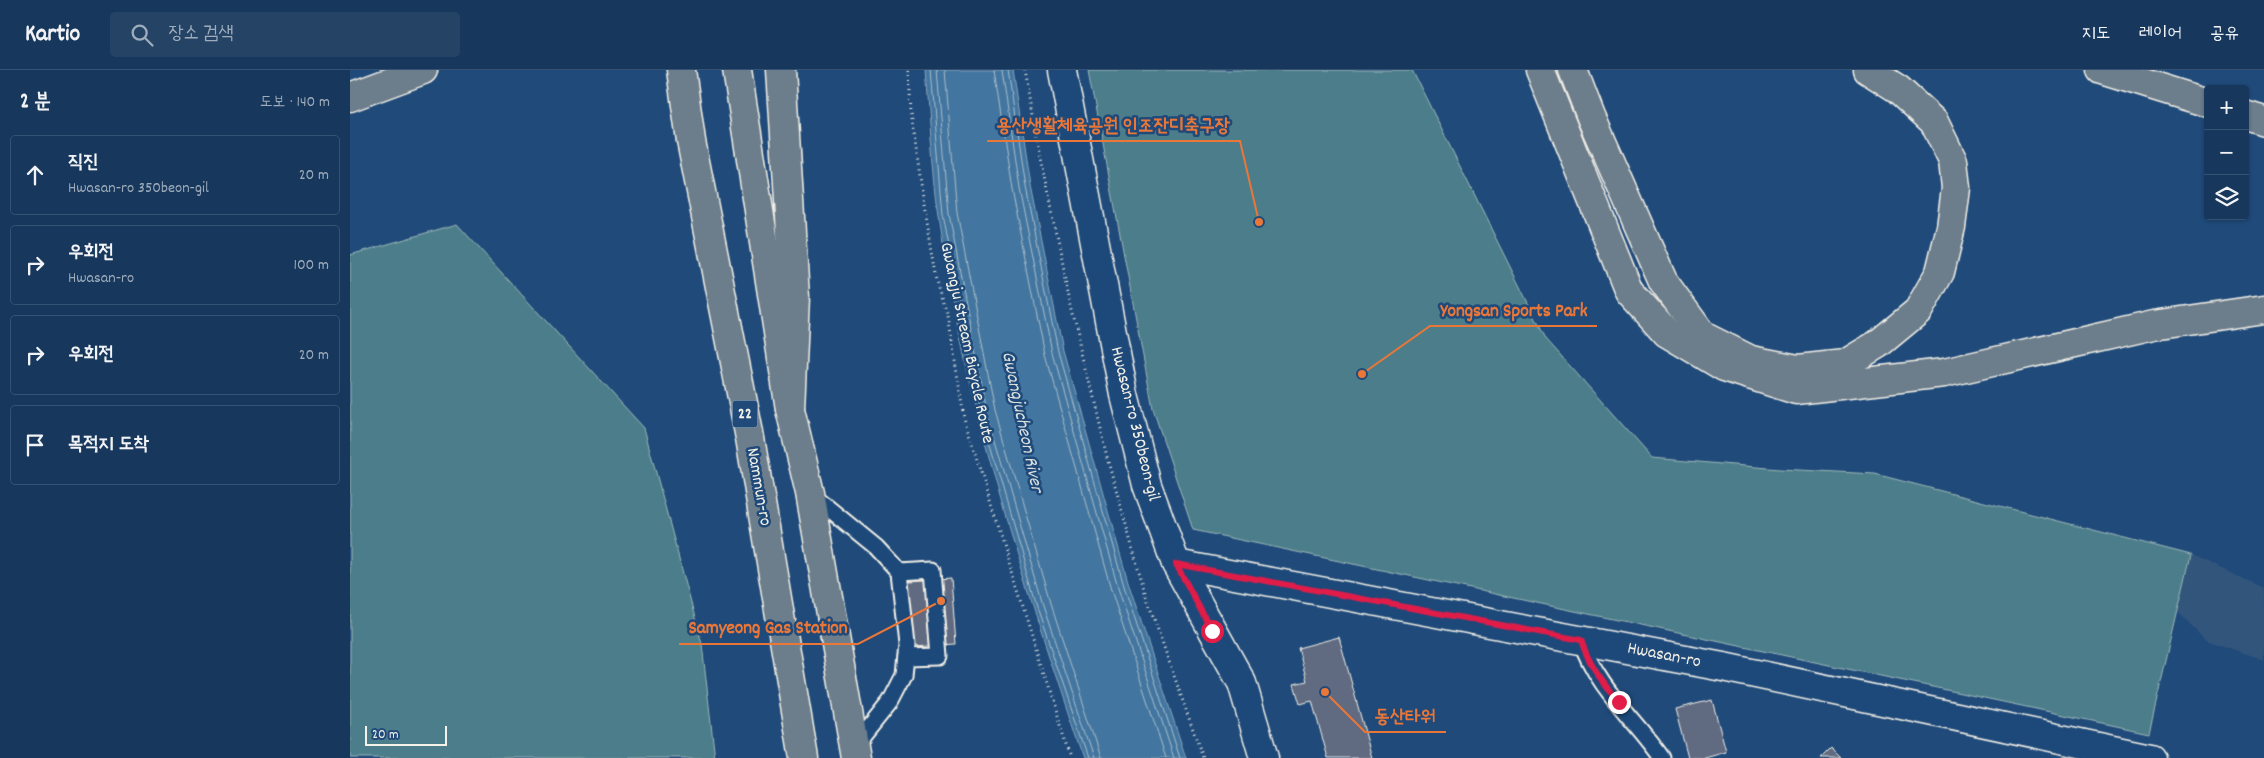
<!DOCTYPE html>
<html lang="ko">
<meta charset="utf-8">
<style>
body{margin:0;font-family:Dekko,"Poor Story",sans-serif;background:#244365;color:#f1f3f6}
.controls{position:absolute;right:15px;top:15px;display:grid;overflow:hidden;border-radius:5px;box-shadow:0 1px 4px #0004}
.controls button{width:45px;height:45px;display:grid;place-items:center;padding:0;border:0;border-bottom:1px solid #365272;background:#17385c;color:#f1f3f6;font:25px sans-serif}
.scale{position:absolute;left:15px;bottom:12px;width:82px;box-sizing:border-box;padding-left:5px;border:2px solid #f4f1e8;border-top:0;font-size:14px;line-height:18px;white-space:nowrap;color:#f4f1e8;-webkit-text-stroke:4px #1f4a7a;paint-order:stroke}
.stop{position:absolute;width:15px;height:15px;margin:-11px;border:4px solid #e11d48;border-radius:50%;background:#fff}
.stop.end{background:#e11d48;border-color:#fff;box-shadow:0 1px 5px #0008}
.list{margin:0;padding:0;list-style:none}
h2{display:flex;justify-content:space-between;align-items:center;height:65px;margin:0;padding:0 20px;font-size:21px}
h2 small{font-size:16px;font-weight:400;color:#9eacbb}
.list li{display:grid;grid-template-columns:32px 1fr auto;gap:15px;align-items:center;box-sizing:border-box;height:80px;margin:0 10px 10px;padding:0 10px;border:1px solid #365272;border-radius:5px}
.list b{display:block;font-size:19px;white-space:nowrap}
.list p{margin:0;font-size:16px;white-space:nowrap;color:#9eacbb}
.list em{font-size:16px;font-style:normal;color:#9eacbb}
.icon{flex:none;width:28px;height:28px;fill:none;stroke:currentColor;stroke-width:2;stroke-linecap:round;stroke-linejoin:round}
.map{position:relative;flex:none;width:1914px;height:688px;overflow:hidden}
header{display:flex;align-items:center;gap:30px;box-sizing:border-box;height:70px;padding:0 25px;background:#17385c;border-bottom:1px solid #365272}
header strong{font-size:24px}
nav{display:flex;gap:28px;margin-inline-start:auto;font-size:18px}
.search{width:350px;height:45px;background:#244365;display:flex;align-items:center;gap:12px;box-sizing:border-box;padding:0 18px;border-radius:5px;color:#9eacbb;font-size:19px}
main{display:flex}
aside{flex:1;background:#17385c}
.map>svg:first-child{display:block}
</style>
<header>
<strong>Kartio</strong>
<div class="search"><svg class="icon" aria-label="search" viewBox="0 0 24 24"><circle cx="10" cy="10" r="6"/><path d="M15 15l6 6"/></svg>장소 검색</div>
<nav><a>지도</a><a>레이어</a><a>공유</a></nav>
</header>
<main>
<aside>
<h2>2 분<small>도보 · 140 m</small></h2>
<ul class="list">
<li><svg class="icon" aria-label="ahead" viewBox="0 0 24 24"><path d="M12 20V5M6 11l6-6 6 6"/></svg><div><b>직진</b><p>Hwasan-ro 350beon-gil</p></div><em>20 m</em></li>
<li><svg class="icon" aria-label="right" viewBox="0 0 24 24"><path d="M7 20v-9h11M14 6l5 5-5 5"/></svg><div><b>우회전</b><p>Hwasan-ro</p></div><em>100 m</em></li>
<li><svg class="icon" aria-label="right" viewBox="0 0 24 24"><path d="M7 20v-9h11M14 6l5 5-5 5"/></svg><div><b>우회전</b></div><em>20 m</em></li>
<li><svg class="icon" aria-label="arrive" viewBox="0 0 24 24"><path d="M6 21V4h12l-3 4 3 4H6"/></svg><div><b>목적지 도착</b></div></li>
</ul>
</aside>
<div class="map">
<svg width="1914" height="688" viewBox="0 0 1914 688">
<rect width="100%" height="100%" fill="#1f4a7a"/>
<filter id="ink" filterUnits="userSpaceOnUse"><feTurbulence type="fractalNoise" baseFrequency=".02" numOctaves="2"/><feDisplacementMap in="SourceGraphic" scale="10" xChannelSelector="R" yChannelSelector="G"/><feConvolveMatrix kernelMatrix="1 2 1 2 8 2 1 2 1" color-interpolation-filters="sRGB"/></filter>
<g filter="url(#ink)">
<polygon fill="#32547c" points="1841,485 1914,518 1914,590 1856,570 1828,542"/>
<g fill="#4c7e8a" stroke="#a0b8b9">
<polygon points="739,0 1062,0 1196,269 1302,388 1430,399 1525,404 1841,485 1799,663 843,460 803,339"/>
<polygon points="107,154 294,358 352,574 365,688 0,688 0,185"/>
</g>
<path fill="#42749f" stroke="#89a6bc" d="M576,0H663L680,116L713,281L779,515L836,688H733C673,511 615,333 589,147C582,99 580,49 576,0Z"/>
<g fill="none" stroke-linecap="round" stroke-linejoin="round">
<g stroke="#adbfcb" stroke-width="1">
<polyline points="581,0 593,145 631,343 687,538 738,688"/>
<polyline points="587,0 599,144 637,342 693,536 744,688"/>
<polyline points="595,0 607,143 645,340 701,534 751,688"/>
<polyline points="644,0 662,119 695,285 761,520 816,688"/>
<polyline points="652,0 669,118 702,283 768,518 824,688"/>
<polyline points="658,0 675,117 708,282 774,516 830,688"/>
</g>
</g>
<g fill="#606a81" stroke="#f4f1e8">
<polygon points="601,508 606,574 551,578 546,512"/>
<polygon points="989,567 1022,688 978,688 962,631 950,634 944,614 957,611 948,578"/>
<polygon points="1362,630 1376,682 1355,688 1338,688 1325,639"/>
<polygon points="1481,678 1491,688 1471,688"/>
</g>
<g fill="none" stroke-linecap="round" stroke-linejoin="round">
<defs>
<g id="service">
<polyline points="461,424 526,477 549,502 557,575 554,605 540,632 504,677"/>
<polyline points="549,502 583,500 590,586 556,587"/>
<path d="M1231,570C1245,616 1285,649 1312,688"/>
</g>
<g id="minor">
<polyline points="712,0 774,325 797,415 826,494 892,613 914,688"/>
<polyline points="826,494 1373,597 1800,688"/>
</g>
<g id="primary">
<polyline points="331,0 341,71 400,368 454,688"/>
<polyline points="387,0 440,339 460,423 506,688"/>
</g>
<g id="trunk">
<polyline points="431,0 445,227 440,339"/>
<polyline points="1190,0 1279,221 1317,263 1374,297 1446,320 1594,303 1804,255 1914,239"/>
<polyline points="1223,0 1241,47 1313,211 1353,266 1401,290 1448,299 1495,294 1528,274 1568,241 1590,202 1601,157 1606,118 1603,91 1584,52 1548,19 1518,0"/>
<polyline points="1752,0 1858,33"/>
<polyline points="0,27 73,0"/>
<polyline points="1895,45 1914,51"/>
</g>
</defs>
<use href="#service" stroke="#f4f1e8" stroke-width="19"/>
<use href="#minor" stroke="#f4f1e8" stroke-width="31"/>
<use href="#primary" stroke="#f4f1e8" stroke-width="31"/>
<use href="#trunk" stroke="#f4f1e8" stroke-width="31"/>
<g stroke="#f4f1e8" stroke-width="3" stroke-dasharray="1 4" stroke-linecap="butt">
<polyline points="559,0 561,44 574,134 587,211 598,246 614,348 720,688"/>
<polyline points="675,0 691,92 721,237 757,387 796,526 853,688"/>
</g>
<use href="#service" stroke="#1f4a7a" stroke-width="15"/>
<use href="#minor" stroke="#1f4a7a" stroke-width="28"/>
<use href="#primary" stroke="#6c7d8b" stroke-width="28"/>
<use href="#trunk" stroke="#6c7d8b" stroke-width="28"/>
</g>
</g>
<g fill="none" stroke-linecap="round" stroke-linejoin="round" filter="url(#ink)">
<path stroke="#e11d48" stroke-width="6" d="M862,561L826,494L1231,570C1239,595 1252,612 1269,632"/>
</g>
<g text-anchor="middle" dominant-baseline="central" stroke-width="5" stroke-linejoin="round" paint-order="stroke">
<rect fill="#1f4a7a" stroke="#b4bfc7" stroke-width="1" x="382.5" y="330.5" width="25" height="27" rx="4"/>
<g font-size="16" font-weight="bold" fill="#f4f1e8">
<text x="395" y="344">22</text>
</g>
<g font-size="18" fill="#f4f1e8" stroke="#1f4a7a">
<text transform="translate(616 273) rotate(78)">Gwangju Stream Bicycle Route</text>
<text transform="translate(784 354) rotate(76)">Hwasan-ro 350beon-gil</text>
<text transform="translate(408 417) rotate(80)">Nammun-ro</text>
<text transform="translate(1314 586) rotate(11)">Hwasan-ro</text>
</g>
<g font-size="19" font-style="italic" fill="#d9dedd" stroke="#1f4a7a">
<text transform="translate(671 352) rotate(78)">Gwangjucheon River</text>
</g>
</g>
<path fill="none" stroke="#ea7738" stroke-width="2" d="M909 152L890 71H637M1012 304L1080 256H1247M591 531L508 574H329M975 622L1015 662H1096"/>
<g fill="#ea7738" stroke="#1f4a7a" stroke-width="2">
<circle cx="909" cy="152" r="5"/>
<circle cx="1012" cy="304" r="5"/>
<circle cx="591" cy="531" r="5"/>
<circle cx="975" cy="622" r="5"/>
</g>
<g font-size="19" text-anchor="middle" font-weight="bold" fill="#ea7738" stroke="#1f4a7a" stroke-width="5" stroke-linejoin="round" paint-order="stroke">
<text x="763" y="61">용산생활체육공원 인조잔디축구장</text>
<text x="1164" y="246">Yongsan Sports Park</text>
<text x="418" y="563">Samyeong Gas Station</text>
<text x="1055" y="652">동산타워</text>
</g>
</svg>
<div class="controls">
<button>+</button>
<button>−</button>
<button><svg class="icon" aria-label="layers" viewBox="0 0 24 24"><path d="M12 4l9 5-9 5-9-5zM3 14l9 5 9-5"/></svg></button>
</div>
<div class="scale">20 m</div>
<div class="stop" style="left:862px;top:561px"></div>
<div class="stop end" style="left:1269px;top:632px"></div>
</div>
</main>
